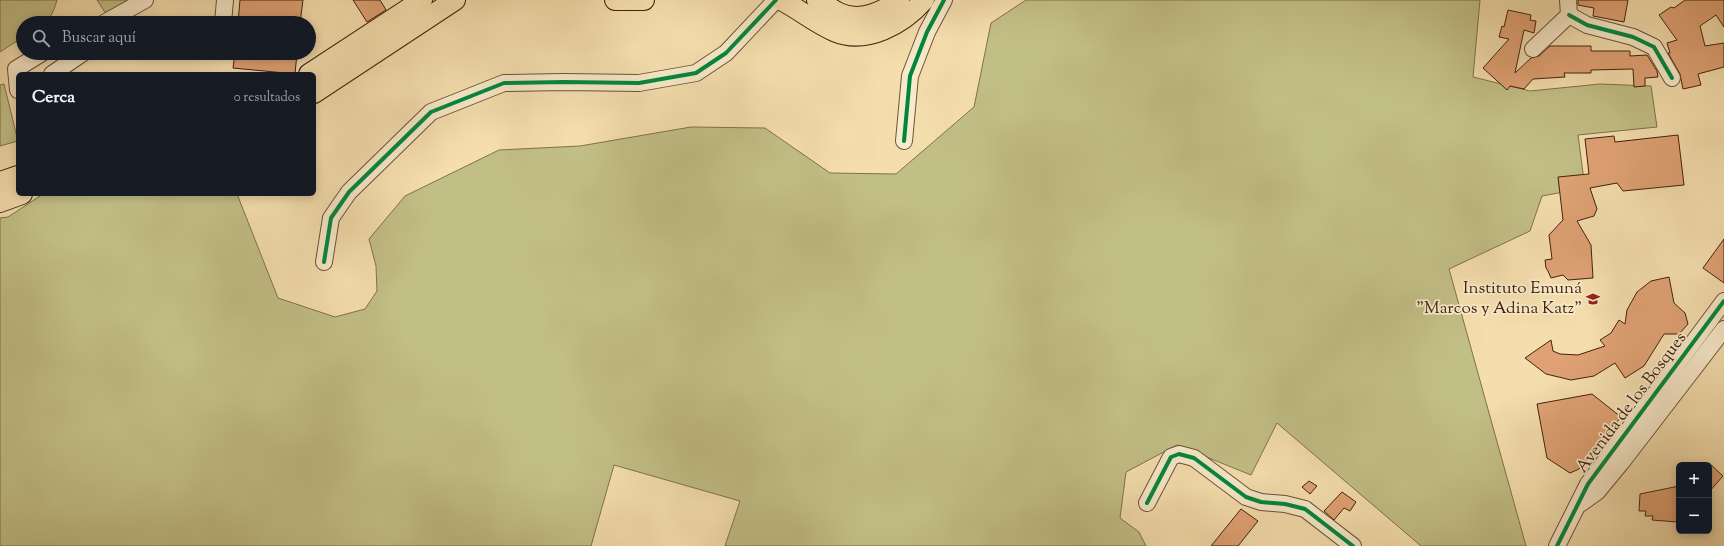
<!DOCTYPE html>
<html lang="es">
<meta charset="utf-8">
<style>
body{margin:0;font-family:"Sorts Mill Goudy",serif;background:#242831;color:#f1f3f6}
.controls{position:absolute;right:12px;bottom:12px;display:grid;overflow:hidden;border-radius:6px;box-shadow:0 2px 10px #0003}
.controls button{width:36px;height:36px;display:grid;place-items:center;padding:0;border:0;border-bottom:1px solid #363941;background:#171b24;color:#f1f3f6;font:20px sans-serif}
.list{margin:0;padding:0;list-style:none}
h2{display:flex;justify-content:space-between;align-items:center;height:52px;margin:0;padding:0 16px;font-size:17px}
h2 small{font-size:13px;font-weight:400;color:#9ea1a6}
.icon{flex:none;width:22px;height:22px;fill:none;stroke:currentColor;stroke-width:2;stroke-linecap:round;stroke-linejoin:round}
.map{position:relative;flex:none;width:1724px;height:546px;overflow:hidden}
.search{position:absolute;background:#171b24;box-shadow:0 2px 10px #0003;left:16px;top:16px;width:300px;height:44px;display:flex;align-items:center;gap:10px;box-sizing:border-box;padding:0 14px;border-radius:22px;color:#9ea1a6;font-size:15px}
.panel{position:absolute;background:#171b24;box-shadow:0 2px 10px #0003;left:16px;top:72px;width:300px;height:124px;border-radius:6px}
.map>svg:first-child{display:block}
</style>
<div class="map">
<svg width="1724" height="546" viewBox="0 0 1724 546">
<rect width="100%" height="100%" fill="#f5deae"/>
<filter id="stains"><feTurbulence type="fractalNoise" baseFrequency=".005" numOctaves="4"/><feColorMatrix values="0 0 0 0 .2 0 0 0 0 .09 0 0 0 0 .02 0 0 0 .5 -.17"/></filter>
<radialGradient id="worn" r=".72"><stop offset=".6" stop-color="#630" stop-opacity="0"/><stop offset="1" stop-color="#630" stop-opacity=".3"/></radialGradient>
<g fill="#c2bf86" stroke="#81714a">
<path d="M0,0H57C50,24 46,23 23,23V37L0,52Z"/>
<polygon points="97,0 128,0 106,14"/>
<polygon points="1026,0 1480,0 1473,77 1530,91 1600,84 1651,86 1657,127 1578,135 1585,188 1542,196 1530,231 1449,269 1526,546 1421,546 1277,423 1251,475 1177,445 1126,472 1120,518 1139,532 1146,546 725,546 740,501 614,465 591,546 0,546 0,218 8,217 43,194 237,194 278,298 335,317 365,309 377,291 376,266 369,239 405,196 499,150 580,146 691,127 765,128 830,173 896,174 974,107 991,23"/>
<polygon points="4,84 18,141 0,146 0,85"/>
</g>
<g fill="#e0a274" stroke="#40230f">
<polygon points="240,0 303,0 300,23 238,23"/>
<polygon points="353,0 380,0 386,10 367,22"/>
<polygon points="1578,0 1628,0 1624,22 1593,16 1594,8 1578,5"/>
<polygon points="1685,0 1724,0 1724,27 1716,15 1700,26 1705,46 1724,43 1724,67 1698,74 1701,85 1683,89 1680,74 1668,53 1670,53 1667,43 1677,40 1659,15 1671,7 1674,8"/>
<polygon points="1508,10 1531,15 1530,20 1536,21 1534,33 1524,30 1515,73 1531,58 1539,56 1550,46 1591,46 1591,51 1630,51 1630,56 1647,55 1657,71 1658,77 1645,78 1645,86 1634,87 1633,69 1591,70 1591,73 1564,73 1565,77 1533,79 1524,89 1510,86 1507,90 1483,68 1509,39 1499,37 1502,26 1504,27"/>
<polygon points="235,53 297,53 295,74 233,68"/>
<polygon points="1678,135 1684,185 1623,191 1617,183 1590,188 1597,209 1594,216 1577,221 1591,245 1593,278 1568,280 1563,275 1551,278 1548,271 1546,268 1545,260 1552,259 1549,235 1563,220 1558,177 1589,174 1585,139 1614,136 1615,142"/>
<polygon points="1724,239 1724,283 1703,268"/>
<polygon points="1669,277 1674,303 1685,313 1688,324 1679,334 1664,334 1644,366 1625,378 1615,363 1594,376 1571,380 1546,374 1525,358 1551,340 1553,351 1560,354 1578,355 1605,346 1600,340 1611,333 1619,320 1625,324 1627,310 1637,292 1651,281"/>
<polygon points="1592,394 1621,417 1579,469 1570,473 1547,458 1537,404"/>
<polygon points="1709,463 1723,476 1709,492"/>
<polygon points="1309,481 1317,486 1310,494 1302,487"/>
<polygon points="1679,486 1679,514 1678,514 1677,522 1652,520 1653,516 1645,516 1646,511 1639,511 1640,494"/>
<polygon points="1342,492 1356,502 1350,511 1344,508 1334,520 1324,511"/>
<polygon points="1241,509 1258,521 1238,546 1211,546"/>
</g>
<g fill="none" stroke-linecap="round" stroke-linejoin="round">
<defs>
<g id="minor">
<polyline points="1568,0 1569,15"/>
<polyline points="1569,15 1587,25 1633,37 1654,47 1672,78"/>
<polyline points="104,23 145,0"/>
<polyline points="223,23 225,0"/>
<polyline points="1533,49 1569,15"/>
<polyline points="52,74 83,53"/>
<polyline points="18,90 16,69 42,53"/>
<polyline points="904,141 910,76 927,32 944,0"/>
<polyline points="324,262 331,218 349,192 431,112 504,83 564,82 639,83 696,73 726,53 776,0"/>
<polyline points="1147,503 1171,457 1179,454 1194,458 1246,497 1261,502 1285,504 1305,509 1353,546"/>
<polyline points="1580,504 1597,492 1621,463 1724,329"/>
<polyline points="1557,546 1588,484 1724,301"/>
</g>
<g id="major">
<polyline points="615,0 644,0"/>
<path d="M781,0C799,9 815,23 834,31C866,45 903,24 924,0"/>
<path d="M817,0C825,4 832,10 839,13C859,23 883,12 899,0"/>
<polyline points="309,74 422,0"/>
<polyline points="314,93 455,0"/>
<polyline points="0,182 18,176"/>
<polyline points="0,202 22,194"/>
</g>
</defs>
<use href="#minor" stroke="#6d5237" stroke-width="18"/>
<use href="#major" stroke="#40230f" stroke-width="22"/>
<use href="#minor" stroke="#f8eaca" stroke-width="16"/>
<use href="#major" stroke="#f5deae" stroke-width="20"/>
<defs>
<g id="cycleway">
<polyline points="1569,15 1587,25 1633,37 1654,47 1672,78"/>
<polyline points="904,141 910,76 927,32 944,0"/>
<polyline points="324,262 331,218 349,192 431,112 504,83 564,82 639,83 696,73 726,53 776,0"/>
<polyline points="1147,503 1171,457 1179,454 1194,458 1246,497 1261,502 1285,504 1305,509 1353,546"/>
<polyline points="1557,546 1588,484 1724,301"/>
</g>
</defs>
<use href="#cycleway" stroke="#f8eaca" stroke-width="6"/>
<use href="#cycleway" stroke="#00873e" stroke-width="4"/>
</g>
<defs>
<symbol id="school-bare" viewBox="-9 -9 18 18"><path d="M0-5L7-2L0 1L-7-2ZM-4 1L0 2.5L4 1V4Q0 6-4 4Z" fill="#8f2418" stroke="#f8eaca" stroke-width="2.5" paint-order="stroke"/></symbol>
</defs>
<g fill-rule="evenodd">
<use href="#school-bare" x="1583" y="289" width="20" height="20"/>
</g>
<g text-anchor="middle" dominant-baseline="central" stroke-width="3.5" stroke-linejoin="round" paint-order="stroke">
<g font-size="17" fill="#40230f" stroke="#f8eaca" text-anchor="end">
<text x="1582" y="289">Instituto Emuná<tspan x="1582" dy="20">"Marcos y Adina Katz"</tspan></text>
</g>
<g font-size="17" fill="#40230f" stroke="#f8eaca">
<text transform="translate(1632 403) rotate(-53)">Avenida de los Bosques</text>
</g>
</g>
<rect width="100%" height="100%" filter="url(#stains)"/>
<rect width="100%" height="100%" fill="url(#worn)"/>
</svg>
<div class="controls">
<button>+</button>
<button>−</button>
</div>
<div class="search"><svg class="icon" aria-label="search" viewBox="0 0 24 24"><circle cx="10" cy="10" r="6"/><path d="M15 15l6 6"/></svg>Buscar aquí</div>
<section class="panel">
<h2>Cerca<small>0 resultados</small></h2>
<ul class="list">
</ul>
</section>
</div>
